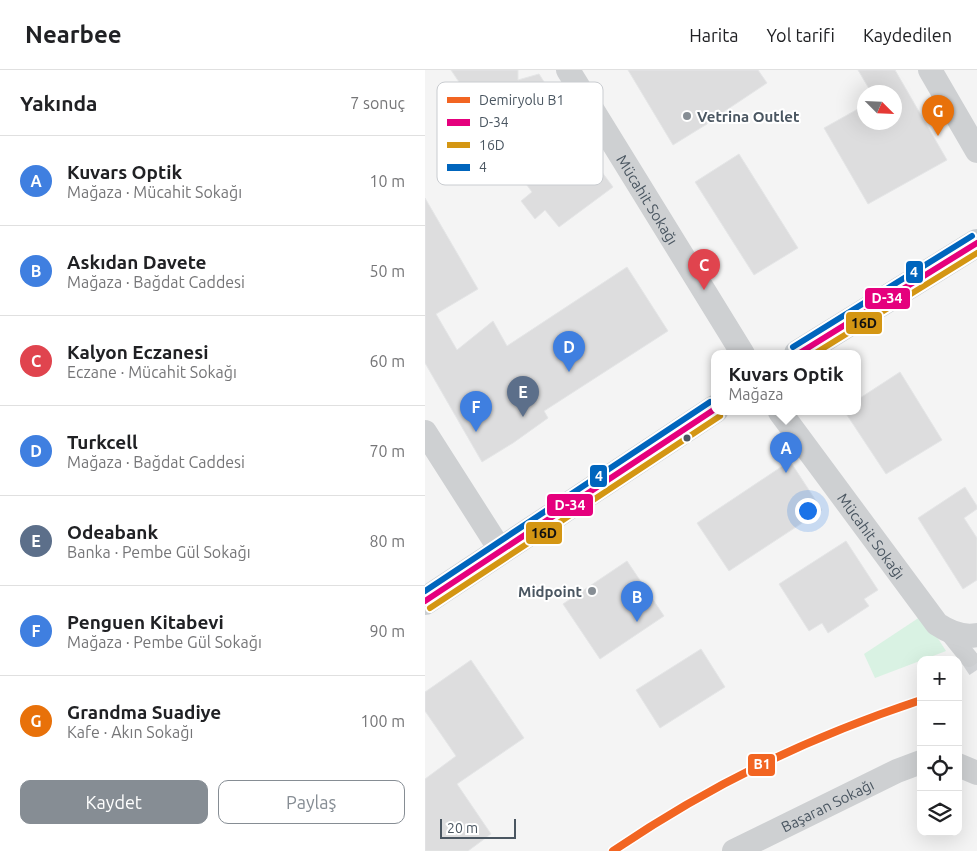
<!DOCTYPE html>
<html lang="tr">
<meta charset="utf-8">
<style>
body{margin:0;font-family:Ubuntu,sans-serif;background:#f6f6f6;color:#202124}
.controls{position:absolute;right:15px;bottom:15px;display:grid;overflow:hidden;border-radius:10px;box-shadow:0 5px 20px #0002}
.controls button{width:45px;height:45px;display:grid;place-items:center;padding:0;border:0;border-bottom:1px solid #e0e0e0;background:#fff;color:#202124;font:25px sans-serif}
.compass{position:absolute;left:432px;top:15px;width:45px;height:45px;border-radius:50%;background:#fff;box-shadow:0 5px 20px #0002;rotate:114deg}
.scale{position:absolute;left:15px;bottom:12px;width:76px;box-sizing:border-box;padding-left:5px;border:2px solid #4a5661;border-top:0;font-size:14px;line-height:18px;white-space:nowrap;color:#4a5661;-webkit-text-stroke:4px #fff;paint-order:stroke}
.you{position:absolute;left:382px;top:440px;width:18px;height:18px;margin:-12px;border:4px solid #fff;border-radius:50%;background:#1a73e8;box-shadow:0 0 0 8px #1a73e833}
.badge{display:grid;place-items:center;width:32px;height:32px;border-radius:50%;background:#868d94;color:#fff;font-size:16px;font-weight:700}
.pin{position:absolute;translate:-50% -41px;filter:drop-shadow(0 1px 2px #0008)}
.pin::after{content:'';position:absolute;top:26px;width:18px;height:15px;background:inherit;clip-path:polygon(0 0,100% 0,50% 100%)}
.popup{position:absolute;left:286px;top:280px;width:150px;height:65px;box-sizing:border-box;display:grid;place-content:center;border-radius:10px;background:#fff;filter:drop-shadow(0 1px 4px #0005);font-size:16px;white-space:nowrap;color:#757577}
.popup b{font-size:19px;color:#202124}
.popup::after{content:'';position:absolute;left:50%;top:100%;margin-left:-10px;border:10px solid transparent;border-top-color:#fff}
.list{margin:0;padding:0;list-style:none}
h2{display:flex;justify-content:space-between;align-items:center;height:65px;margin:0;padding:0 20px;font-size:21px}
h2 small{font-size:16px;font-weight:400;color:#757577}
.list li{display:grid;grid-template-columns:32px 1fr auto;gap:15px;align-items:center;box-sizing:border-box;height:90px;padding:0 20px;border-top:1px solid #e0e0e0}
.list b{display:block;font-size:19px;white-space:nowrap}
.list p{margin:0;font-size:16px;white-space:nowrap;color:#757577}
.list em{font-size:16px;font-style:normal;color:#757577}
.actions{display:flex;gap:10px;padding:15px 20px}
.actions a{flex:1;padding:11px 0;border:1px solid #868d94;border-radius:10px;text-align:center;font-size:18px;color:#868d94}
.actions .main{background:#868d94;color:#fff}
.icon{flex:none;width:28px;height:28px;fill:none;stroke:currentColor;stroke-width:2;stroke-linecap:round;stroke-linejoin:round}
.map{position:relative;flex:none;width:552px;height:781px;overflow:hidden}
header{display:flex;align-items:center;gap:30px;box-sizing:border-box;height:70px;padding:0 25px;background:#fff;border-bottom:1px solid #e0e0e0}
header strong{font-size:24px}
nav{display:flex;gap:28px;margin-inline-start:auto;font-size:18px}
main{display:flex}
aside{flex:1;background:#fff}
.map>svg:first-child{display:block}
</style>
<header>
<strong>Nearbee</strong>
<nav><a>Harita</a><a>Yol tarifi</a><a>Kaydedilen</a></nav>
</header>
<main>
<aside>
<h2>Yakında<small>7 sonuç</small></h2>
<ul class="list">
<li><span class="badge" style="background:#3f7fe0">A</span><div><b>Kuvars Optik</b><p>Mağaza · Mücahit Sokağı</p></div><em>10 m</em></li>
<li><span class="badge" style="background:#3f7fe0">B</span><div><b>Askıdan Davete</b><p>Mağaza · Bağdat Caddesi</p></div><em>50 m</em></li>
<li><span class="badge" style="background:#e0444e">C</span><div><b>Kalyon Eczanesi</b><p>Eczane · Mücahit Sokağı</p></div><em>60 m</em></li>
<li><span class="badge" style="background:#3f7fe0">D</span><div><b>Turkcell</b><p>Mağaza · Bağdat Caddesi</p></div><em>70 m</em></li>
<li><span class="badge" style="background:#5c6f8a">E</span><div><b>Odeabank</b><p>Banka · Pembe Gül Sokağı</p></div><em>80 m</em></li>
<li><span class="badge" style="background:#3f7fe0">F</span><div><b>Penguen Kitabevi</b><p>Mağaza · Pembe Gül Sokağı</p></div><em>90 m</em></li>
<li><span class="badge" style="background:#e8710a">G</span><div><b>Grandma Suadiye</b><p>Kafe · Akın Sokağı</p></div><em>100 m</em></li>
</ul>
<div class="actions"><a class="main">Kaydet</a><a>Paylaş</a></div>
</aside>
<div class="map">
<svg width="552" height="781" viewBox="0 0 552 781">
<rect width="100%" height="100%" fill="#f4f4f4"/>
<polygon fill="#d9f2e3" points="498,545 521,581 450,608 439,584"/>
<g fill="#ddddde" stroke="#e5e6e7">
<polygon points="26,0 93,0 93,10 114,4 132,32 83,65 78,64 54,28 48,33"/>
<polygon points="203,0 333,0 342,13 282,53 282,54 248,75"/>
<polygon points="433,0 470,0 522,90 443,134 399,58 440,35 440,52 470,52 470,22 446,22"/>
<polygon points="153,70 188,117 134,157 120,140 110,149 96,131 107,122 99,111"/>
<polygon points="314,84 373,178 329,205 270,112"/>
<polygon points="0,128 53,219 11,244 32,280 68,251 82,276 202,197 243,261 119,341 123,348 88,373 57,392 0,293"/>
<polygon points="475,302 517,370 461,404 420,342 432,342 432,330"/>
<polygon points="365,391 397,440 304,501 272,453"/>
<polygon points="540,417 552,436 552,439 539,448 552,468 552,510 538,519 493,448"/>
<polygon points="421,471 453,520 439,529 444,536 403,563 397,553 384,561 354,514"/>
<polygon points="202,491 239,546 175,589 138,534"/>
<polygon points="276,579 300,617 235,658 211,620"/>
<polygon points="46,590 99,668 32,714 66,764 43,781 0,781 0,709 31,686 0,641 0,622"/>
</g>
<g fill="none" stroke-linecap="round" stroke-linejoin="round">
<polyline stroke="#d2d4d7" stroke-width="18" stroke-dasharray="18 9" stroke-linecap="butt" points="544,588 552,600"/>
<path stroke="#ced0d2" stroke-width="11" d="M36,43C47,69 64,69 88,73L160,27"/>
<polyline stroke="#ced0d2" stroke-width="18" points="523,562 544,588"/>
<g stroke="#ced0d2" stroke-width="24">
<path id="s1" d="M143,0L318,284"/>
<polyline points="505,0 552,81"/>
<path id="s2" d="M355,342L512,554C524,562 537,568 552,565"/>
<polyline points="0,362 76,481"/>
<polyline points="533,695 552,703"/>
<path id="s3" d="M309,781L472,701L496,692"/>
</g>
<g stroke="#caced1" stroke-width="28">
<polyline points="373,284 552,173"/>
<polyline points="0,531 290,339"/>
</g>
<defs>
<g id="bus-1">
<polyline points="373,284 552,173"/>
<polyline points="0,531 290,339"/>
</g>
<g id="bus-2">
<polyline points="389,284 552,183"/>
<polyline points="5,538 295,346"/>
</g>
<g id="bus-3">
<polyline points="368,277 547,166"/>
<polyline points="0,521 285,332"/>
</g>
</defs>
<use href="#bus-1" stroke="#fff" stroke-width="10"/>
<use href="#bus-2" stroke="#fff" stroke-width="10"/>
<use href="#bus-3" stroke="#fff" stroke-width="10"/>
<use href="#bus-1" stroke="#e5007d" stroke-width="6"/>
<use href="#bus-2" stroke="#d49613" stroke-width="6"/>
<use href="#bus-3" stroke="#0065bd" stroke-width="6"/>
<defs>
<path id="rail-1" d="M188,781C287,714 382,668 496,630"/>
</defs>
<use href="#rail-1" stroke="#fff" stroke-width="11"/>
<use href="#rail-1" stroke="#f26522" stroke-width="8"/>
</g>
<g fill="#868d94" stroke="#fff" stroke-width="2">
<circle cx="262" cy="46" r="5"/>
<circle cx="167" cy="521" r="5"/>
</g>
<circle fill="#4a5661" stroke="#fff" stroke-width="2" cx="262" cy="368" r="4.5"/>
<g text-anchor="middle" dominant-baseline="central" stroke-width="4" stroke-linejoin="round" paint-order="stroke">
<g font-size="15" font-weight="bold" fill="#4a5661" stroke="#fff" text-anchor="start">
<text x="272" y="46">Vetrina Outlet</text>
<text x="157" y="521" text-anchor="end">Midpoint</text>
</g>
<g font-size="15" fill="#4a5661" stroke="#fff">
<text stroke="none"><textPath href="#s1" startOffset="152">Mücahit Sokağı</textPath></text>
<text stroke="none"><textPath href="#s2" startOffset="154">Mücahit Sokağı</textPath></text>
<text stroke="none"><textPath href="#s3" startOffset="104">Başaran Sokağı</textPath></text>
</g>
</g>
<rect x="12" y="12" width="166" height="103" rx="8" fill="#fff" stroke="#c9ccd0" stroke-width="1"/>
<rect x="22" y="27" width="23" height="6" fill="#f26522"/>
<rect x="22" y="49" width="23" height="7" fill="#e5007d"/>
<rect x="22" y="72" width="23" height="6" fill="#d49613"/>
<rect x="22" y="94" width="23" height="7" fill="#0065bd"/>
<g font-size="14" fill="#4a5661">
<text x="54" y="35">Demiryolu B1</text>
<text x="54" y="57">D-34</text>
<text x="54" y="80">16D</text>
<text x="54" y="102">4</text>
</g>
<g stroke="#fff" stroke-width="2">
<rect x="480" y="190" width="19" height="24" rx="5" fill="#0065bd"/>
<rect x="439" y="217" width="47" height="23" rx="5" fill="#e5007d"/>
<rect x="420" y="241" width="38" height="24" rx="5" fill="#d49613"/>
<rect x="164" y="394" width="19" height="24" rx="5" fill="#0065bd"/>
<rect x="121" y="423" width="48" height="24" rx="5" fill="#e5007d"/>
<rect x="100" y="451" width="38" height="24" rx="5" fill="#d49613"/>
<rect x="322" y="683" width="29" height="24" rx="5" fill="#f26522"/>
</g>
<g font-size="14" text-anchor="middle" font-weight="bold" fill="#fff">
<text x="489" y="207">4</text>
<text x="462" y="233">D-34</text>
<text x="174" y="411">4</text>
<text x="145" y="440">D-34</text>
<text x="337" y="699">B1</text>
</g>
<g font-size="14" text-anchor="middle" font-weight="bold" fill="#111">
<text x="439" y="258">16D</text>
<text x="119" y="468">16D</text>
</g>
</svg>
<div class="controls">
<button>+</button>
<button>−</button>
<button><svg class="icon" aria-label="locate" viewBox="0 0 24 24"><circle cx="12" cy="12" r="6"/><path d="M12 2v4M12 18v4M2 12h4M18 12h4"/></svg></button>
<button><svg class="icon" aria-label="layers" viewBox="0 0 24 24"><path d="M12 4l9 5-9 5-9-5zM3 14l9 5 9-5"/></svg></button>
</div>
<svg class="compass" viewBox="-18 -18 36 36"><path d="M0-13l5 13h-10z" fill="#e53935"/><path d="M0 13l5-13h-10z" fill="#757577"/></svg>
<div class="scale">20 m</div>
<div class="you"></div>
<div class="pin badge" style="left:361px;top:403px;background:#3f7fe0">A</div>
<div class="popup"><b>Kuvars Optik</b>Mağaza</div>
<div class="pin badge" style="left:212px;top:552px;background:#3f7fe0">B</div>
<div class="pin badge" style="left:279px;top:220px;background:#e0444e">C</div>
<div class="pin badge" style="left:144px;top:302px;background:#3f7fe0">D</div>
<div class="pin badge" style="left:98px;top:347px;background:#5c6f8a">E</div>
<div class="pin badge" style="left:51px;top:362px;background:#3f7fe0">F</div>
<div class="pin badge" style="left:513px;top:66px;background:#e8710a">G</div>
</div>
</main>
